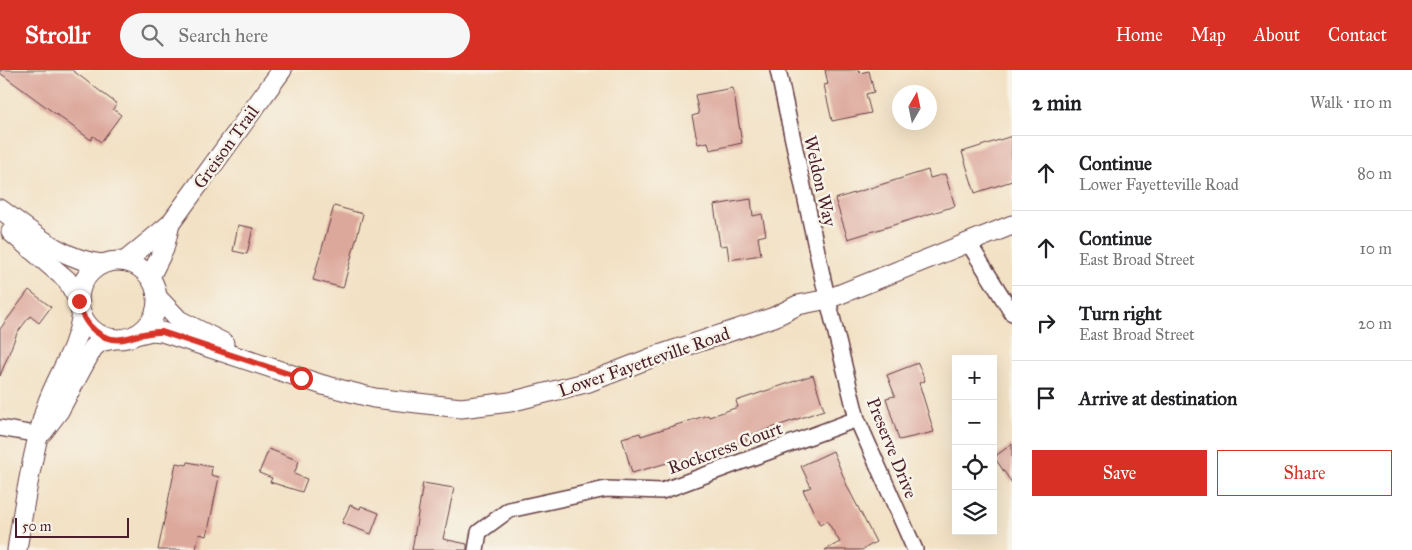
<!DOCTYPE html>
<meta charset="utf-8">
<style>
body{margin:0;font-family:"IM FELL Great Primer",serif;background:#f6f6f6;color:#202124}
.controls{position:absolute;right:15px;bottom:15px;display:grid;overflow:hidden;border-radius:0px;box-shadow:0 5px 20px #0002}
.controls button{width:45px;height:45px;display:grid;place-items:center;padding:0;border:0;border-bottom:1px solid #e0e0e0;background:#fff;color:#202124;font:25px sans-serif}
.compass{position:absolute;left:892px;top:15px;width:45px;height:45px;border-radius:50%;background:#fff;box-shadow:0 5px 20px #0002;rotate:9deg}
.scale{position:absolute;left:15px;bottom:12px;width:114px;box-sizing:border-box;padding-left:5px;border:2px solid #4a1f2b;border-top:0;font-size:14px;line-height:18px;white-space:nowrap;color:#4a1f2b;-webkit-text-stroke:4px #f7f3e8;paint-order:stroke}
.stop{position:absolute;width:15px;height:15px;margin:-11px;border:4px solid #d93025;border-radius:50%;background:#fff}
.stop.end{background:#d93025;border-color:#fff;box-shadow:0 1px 5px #0008}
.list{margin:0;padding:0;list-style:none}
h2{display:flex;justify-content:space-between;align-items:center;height:65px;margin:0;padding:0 20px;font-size:21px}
h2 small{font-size:16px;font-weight:400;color:#757577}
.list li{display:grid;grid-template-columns:32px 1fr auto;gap:15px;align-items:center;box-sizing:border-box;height:75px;padding:0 20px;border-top:1px solid #e0e0e0}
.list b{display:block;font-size:19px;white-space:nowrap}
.list p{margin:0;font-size:16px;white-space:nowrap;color:#757577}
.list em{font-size:16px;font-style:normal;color:#757577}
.actions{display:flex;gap:10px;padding:15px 20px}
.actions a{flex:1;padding:11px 0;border:1px solid #d93025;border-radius:0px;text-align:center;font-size:18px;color:#d93025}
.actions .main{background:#d93025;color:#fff}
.icon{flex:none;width:28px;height:28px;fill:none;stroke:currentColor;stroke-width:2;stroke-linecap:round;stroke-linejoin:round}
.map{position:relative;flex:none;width:1012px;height:480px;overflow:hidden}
header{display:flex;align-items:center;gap:30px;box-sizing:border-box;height:70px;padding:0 25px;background:#d93025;color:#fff}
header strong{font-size:24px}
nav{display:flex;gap:28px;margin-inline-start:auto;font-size:18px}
.search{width:350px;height:45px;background:#f6f6f6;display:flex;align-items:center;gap:12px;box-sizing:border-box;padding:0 18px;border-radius:28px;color:#757577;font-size:19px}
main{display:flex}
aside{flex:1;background:#fff}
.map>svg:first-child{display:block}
</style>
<header>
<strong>Strollr</strong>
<div class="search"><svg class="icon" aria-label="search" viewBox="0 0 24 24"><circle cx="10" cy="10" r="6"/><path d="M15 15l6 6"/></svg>Search here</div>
<nav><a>Home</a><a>Map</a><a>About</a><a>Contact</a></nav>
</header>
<main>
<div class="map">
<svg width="1012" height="480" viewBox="0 0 1012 480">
<rect width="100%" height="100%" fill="#f7f3e8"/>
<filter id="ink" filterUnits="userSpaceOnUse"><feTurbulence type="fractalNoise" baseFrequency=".02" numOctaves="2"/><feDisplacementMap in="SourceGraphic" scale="10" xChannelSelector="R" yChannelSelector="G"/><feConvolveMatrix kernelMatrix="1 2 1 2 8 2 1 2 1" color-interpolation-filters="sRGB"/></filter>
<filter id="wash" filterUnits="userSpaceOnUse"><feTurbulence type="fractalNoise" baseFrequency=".0096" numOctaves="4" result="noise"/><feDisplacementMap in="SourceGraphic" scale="20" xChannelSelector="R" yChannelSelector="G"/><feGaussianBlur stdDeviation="1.12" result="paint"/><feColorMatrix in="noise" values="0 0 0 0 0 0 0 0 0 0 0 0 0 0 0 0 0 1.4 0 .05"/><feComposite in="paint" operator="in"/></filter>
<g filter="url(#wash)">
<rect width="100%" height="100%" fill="#f2e1c4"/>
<g id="blocks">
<g fill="#dda89c">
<polygon points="0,0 72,0 117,34 113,39 121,45 101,72 93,66 91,70 0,3"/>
<polygon points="825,0 859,0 860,3 869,1 874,22 866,24 871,43 832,51 824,15 828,14"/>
<polygon points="733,18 742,73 710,80 708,72 698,74 692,46 699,44 695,25"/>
<polygon points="1012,66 1012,111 975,123 962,82"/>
<polygon points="928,100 930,108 945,104 955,136 848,169 835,129"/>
<polygon points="751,129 753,146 762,144 766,165 758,167 761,185 729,190 727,175 720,176 714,135"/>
<polygon points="334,136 363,144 343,218 313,210"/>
<polygon points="238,155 253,158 247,184 233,181"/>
<polygon points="29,220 51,237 39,253 30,246 17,263 0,306 0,259"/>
<polygon points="918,293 925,311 919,313 934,362 899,370 886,328 895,326 887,305"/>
<polygon points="813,305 824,340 745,367 747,371 724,379 723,377 688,389 674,391 632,403 622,368 640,363 641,366 708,345 709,347 738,337 736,331"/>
<polygon points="1012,374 1012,413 994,387"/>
<polygon points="269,379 299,391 294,404 307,409 302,422 270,412 272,408 259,403"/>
<polygon points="833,381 848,418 876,472 862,480 825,480 840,472 827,451 820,455 803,420 811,417 801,396"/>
<polygon points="188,392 212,397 211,405 219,407 207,466 199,464 196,480 158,480 176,393 187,395"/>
<polygon points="423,413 454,418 443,469 467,474 467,480 412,480"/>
<polygon points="350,435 360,439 361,436 379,443 371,464 342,453"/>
</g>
</g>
</g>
<g filter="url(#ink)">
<use href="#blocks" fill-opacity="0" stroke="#633c42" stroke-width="1"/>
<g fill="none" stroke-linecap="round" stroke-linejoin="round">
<defs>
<g id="minor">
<polyline points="778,0 824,214 857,349 915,480"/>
<polyline points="968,172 1012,243"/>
<polyline points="0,358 40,365"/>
<polyline points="476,480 479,462 509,440 606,419 662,421 857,349"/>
</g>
<g id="tertiary">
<path d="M0,139C34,163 60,189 102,194"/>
<polyline points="11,162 67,210 79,231"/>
<circle cx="118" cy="230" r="39"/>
<polyline points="125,191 170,154 282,0"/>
<polyline points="150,207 164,179 170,154"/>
<polyline points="158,228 179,250 224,273"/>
<polyline points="135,265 152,261 162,262 323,315 374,328 461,338 510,332 589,312 656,286 774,247 798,235 828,229 1012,155"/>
<polyline points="43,362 59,341 93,278 100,272 114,269"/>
<path d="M17,480C24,432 32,384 46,337C57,304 76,283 82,244"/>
</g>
</defs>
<use href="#minor" stroke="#633c42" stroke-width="18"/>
<use href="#tertiary" stroke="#633c42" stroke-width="21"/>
<use href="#minor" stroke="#fff" stroke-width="15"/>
<use href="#tertiary" stroke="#fff" stroke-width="19"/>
</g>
</g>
<g fill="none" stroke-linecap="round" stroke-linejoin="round" filter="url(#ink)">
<path stroke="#d93025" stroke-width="6" d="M79,231C82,255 103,275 128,268C140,265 150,261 162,262L301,308"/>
</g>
<g text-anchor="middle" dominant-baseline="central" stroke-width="5" stroke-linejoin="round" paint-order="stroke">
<g font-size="18" fill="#4a1f2b" stroke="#f7f3e8">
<text transform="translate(226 77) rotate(-54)">Greison Trail</text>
<text transform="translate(820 111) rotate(77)">Weldon Way</text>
<text transform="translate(644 292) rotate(-19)">Lower Fayetteville Road</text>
<text transform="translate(725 378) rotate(-20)">Rockcress Court</text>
<text transform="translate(892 378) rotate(68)">Preserve Drive</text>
</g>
</g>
</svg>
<div class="controls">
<button>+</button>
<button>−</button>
<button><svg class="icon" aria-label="locate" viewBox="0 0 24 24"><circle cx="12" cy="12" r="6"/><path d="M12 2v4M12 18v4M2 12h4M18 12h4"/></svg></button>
<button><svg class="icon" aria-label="layers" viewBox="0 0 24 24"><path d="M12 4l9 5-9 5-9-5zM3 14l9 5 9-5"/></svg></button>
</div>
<svg class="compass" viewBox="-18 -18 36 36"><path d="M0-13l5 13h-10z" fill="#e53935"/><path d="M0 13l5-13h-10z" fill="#757577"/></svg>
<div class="scale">50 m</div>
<div class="stop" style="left:301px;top:308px"></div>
<div class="stop end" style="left:79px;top:231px"></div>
</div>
<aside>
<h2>2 min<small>Walk · 110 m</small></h2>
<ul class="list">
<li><svg class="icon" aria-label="ahead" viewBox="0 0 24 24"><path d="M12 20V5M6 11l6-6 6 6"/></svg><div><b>Continue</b><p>Lower Fayetteville Road</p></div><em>80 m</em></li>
<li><svg class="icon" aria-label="ahead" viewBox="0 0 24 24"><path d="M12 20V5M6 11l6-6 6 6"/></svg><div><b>Continue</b><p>East Broad Street</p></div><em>10 m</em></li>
<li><svg class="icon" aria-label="right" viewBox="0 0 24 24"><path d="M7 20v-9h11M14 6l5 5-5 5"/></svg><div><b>Turn right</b><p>East Broad Street</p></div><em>20 m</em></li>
<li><svg class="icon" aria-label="arrive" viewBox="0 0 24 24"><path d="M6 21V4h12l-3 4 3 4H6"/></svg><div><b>Arrive at destination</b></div></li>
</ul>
<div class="actions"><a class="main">Save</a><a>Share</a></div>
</aside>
</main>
